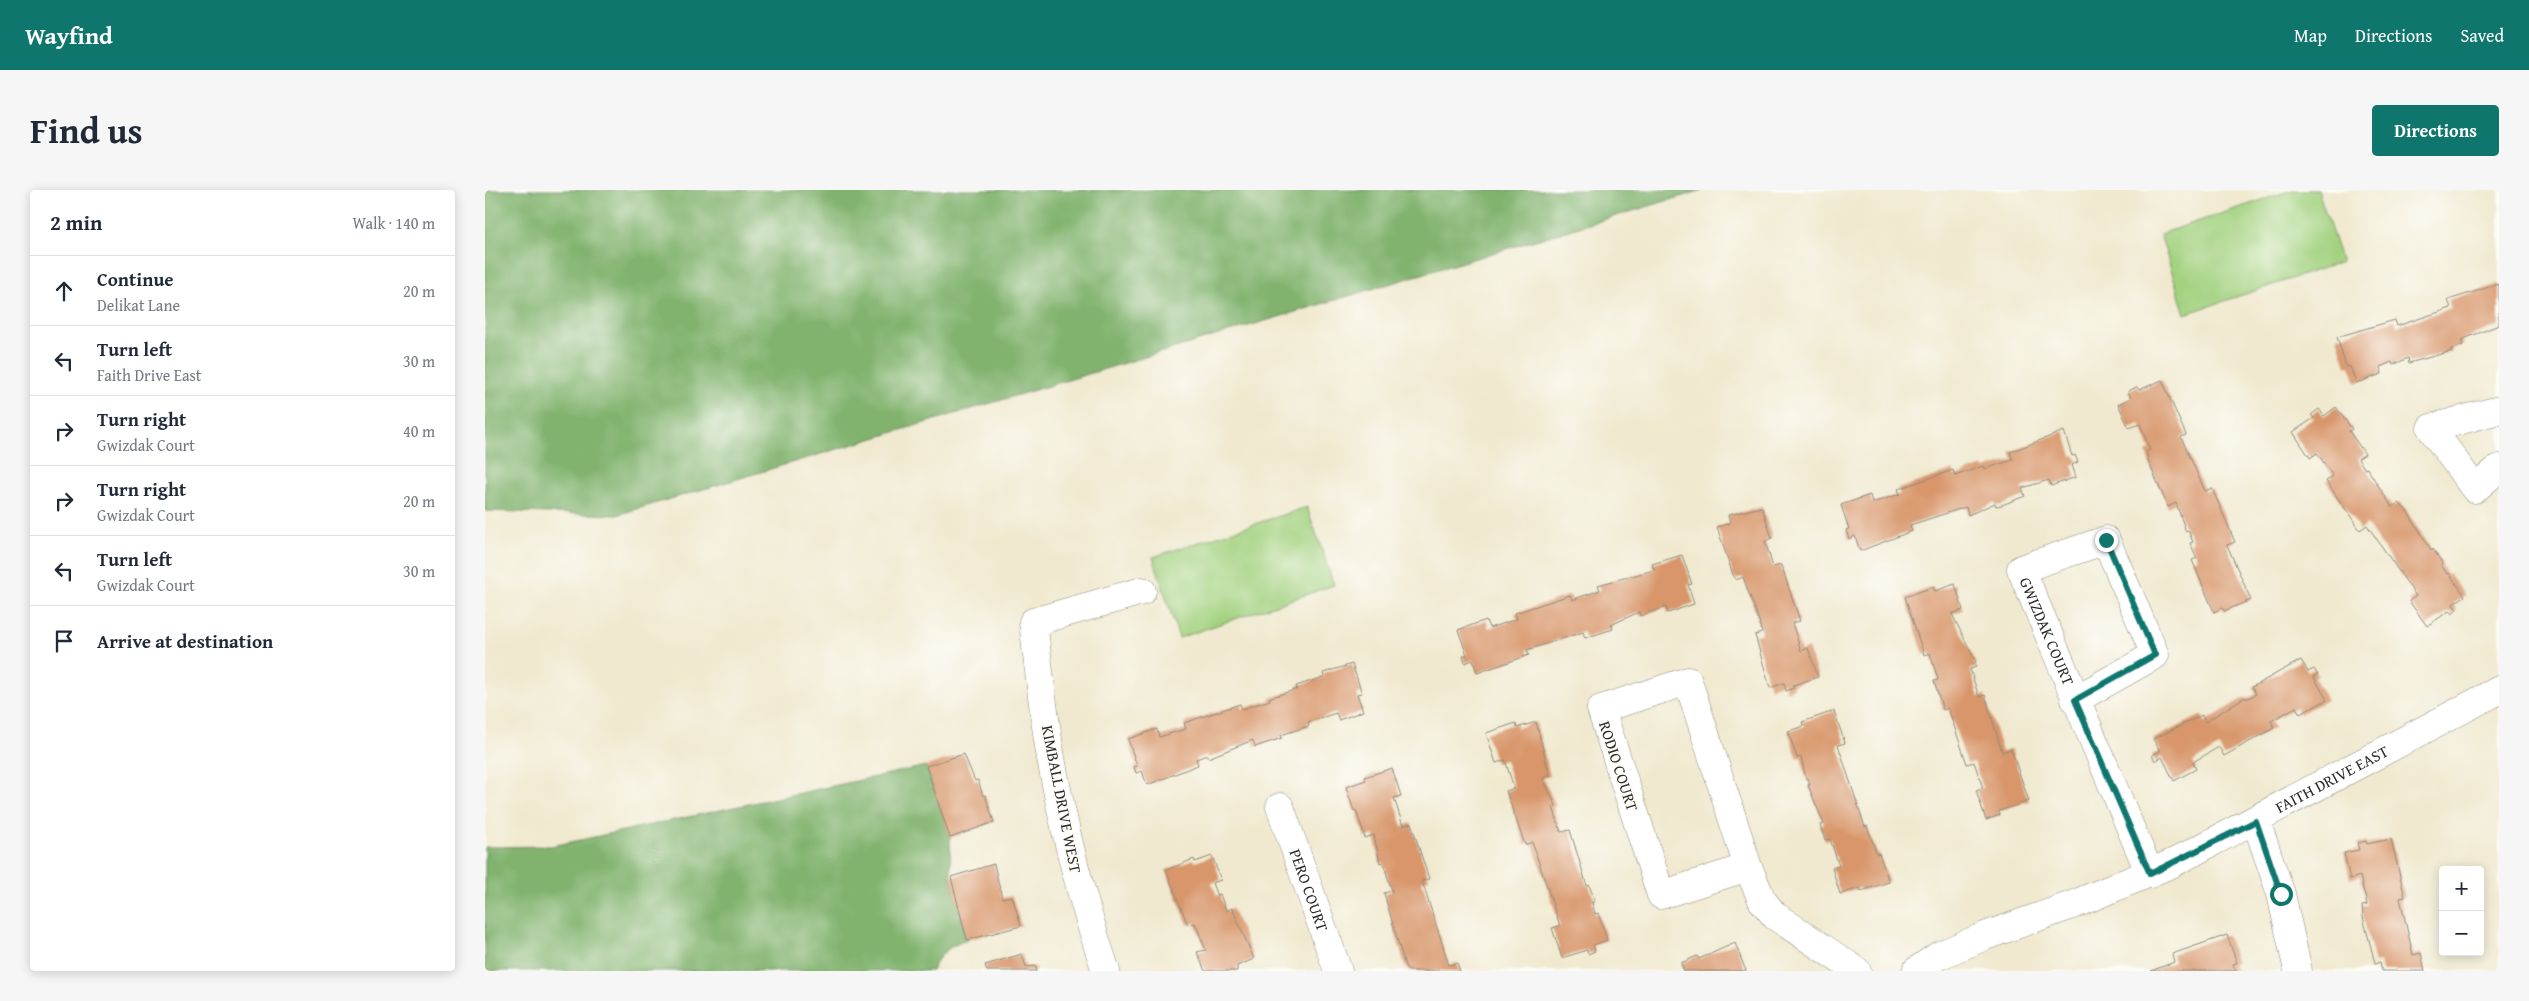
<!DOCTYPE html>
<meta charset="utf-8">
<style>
body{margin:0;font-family:"Gentium Book Plus",serif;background:#f6f6f7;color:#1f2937}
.controls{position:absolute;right:15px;bottom:15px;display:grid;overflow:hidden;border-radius:5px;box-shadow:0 2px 12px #0003}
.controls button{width:45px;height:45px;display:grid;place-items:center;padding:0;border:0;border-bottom:1px solid #e0e1e3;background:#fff;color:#1f2937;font:25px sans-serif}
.stop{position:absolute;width:15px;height:15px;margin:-11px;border:4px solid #0f766e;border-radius:50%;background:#fff}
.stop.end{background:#0f766e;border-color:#fff;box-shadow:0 1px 5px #0008}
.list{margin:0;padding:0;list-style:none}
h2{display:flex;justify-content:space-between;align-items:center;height:65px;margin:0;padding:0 20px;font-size:21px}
h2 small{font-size:16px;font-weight:400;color:#747a83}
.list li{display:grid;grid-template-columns:32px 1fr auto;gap:15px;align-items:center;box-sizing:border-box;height:70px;padding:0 20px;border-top:1px solid #e0e1e3}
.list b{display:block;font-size:19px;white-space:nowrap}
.list p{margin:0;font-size:16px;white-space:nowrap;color:#747a83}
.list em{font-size:16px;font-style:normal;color:#747a83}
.icon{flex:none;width:28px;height:28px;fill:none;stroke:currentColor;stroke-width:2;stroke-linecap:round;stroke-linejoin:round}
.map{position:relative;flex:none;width:2014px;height:781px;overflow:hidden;border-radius:5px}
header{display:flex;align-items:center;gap:30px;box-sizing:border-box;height:70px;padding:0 25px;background:#0f766e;color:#fff}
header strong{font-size:24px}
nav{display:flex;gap:28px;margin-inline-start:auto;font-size:18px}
.intro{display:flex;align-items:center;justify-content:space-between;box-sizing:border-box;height:120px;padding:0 30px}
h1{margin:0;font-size:35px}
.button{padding:12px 22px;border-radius:5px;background:#0f766e;color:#fff;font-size:18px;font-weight:700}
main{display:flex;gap:30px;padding:0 30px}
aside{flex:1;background:#fff;border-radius:5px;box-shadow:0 2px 12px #0003}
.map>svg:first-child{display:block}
</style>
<header>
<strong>Wayfind</strong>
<nav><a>Map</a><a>Directions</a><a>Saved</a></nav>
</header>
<div class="intro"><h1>Find us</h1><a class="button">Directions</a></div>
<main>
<aside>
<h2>2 min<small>Walk · 140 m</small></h2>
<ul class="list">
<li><svg class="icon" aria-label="ahead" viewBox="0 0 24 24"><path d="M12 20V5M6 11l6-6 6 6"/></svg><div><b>Continue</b><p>Delikat Lane</p></div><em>20 m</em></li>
<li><svg class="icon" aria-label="left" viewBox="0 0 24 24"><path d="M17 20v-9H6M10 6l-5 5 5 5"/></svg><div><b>Turn left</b><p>Faith Drive East</p></div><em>30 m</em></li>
<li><svg class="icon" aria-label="right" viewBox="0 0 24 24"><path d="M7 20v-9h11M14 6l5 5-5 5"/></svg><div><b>Turn right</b><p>Gwizdak Court</p></div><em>40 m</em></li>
<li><svg class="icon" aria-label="right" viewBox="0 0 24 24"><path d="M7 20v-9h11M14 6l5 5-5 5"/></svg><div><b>Turn right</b><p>Gwizdak Court</p></div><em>20 m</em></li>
<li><svg class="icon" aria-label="left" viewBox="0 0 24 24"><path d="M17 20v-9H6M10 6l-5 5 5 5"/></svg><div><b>Turn left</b><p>Gwizdak Court</p></div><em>30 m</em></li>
<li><svg class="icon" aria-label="arrive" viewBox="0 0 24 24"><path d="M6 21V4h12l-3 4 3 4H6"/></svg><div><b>Arrive at destination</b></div></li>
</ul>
</aside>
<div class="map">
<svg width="2014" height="781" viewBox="0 0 2014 781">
<rect width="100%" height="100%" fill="#fdfcf7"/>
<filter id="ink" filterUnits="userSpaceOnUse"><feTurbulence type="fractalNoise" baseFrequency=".02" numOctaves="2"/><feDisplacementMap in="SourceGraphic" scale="10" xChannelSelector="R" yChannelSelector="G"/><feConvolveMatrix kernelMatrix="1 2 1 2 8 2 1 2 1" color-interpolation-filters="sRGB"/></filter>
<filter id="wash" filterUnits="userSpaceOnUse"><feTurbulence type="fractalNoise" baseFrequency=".0096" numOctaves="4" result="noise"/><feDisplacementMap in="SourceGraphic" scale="20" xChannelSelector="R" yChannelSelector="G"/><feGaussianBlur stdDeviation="1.12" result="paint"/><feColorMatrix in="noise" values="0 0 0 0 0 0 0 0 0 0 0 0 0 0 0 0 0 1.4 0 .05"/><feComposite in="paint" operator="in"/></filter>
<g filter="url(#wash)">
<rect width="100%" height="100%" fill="#f0e9cf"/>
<g fill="#a2d17f" stroke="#667e55">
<polygon points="1807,0 1833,0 1857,72 1700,124 1675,44"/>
<polygon points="822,317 849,395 694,448 668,367"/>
</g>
<g fill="#81b36e" stroke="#566f4c">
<polygon points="0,0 1218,0 132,325 0,321"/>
<path d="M441,576L465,648L466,687L482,750C465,756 454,763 447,781H0V657L67,656Z"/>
</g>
<g id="blocks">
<g fill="#d8966b">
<polygon points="2014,94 2014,135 1976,150 1978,155 1966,159 1967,161 1924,173 1923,168 1908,175 1907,172 1895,177 1897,184 1871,193 1865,176 1861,177 1852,147 1910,130 1912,136 1966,118 1963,110"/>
<polygon points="1677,190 1701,245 1696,247 1720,301 1727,298 1750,352 1742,355 1766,410 1739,421 1738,418 1729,422 1707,370 1712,368 1705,353 1708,352 1703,340 1701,342 1691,313 1683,317 1664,273 1661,262 1665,260 1655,234 1644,238 1633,214 1646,208 1643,201 1652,197 1654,200"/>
<polygon points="1851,217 1867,239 1864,241 1880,264 1873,269 1880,279 1882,278 1907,317 1914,313 1922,321 1947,361 1948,359 1958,374 1956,375 1962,384 1964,383 1980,406 1968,414 1972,420 1967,424 1964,421 1942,436 1924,411 1931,406 1882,335 1875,340 1841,291 1848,286 1832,263 1825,268 1808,242 1829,228 1826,225 1834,219 1839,226"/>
<polygon points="1579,241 1587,266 1590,265 1593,272 1587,275 1591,287 1566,296 1564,290 1537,298 1540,306 1517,315 1511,316 1510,313 1483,325 1481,317 1425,335 1427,341 1375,361 1370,346 1364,349 1361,340 1364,339 1356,315 1385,305 1387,313 1415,304 1413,299 1468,280 1470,286 1498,276 1499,279 1528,270 1525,262"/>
<polygon points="1277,317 1287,348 1280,351 1288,377 1296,375 1315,431 1307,433 1316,461 1323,458 1333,487 1308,495 1309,498 1301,501 1299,493 1285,498 1270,445 1277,443 1274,431 1258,387 1251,390 1248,385 1232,337 1245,333 1243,325"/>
<polygon points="1197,365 1207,394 1203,395 1209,414 1183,423 1181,417 1155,426 1154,422 1126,435 1128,439 1100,448 1098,442 1042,460 1044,465 992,483 988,470 980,473 978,466 982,465 973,440 1001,430 1004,438 1032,429 1030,423 1085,405 1087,410 1115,400 1113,395 1169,380 1167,374"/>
<polygon points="1470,394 1478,420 1467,424 1491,472 1489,473 1491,477 1485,479 1494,507 1500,505 1517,562 1526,559 1544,611 1514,621 1515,625 1501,630 1491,600 1498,598 1489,572 1482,574 1463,518 1458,520 1449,491 1453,490 1445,463 1439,465 1420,407 1448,397 1450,401"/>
<polygon points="1816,470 1823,482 1829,479 1833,485 1829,487 1842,510 1815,524 1811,517 1786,531 1789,538 1739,566 1734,557 1708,572 1711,579 1689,591 1677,567 1670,571 1667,565 1675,561 1668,549 1717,525 1720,532 1760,507 1761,509 1771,504 1767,497"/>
<polygon points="867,474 877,503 872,504 878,521 854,530 851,523 823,532 824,536 796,545 797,548 770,557 768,550 723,568 722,565 711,569 713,575 662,595 657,581 651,583 649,577 652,576 643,549 672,539 674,547 701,539 699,533 755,514 757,519 785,510 784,508 812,499 811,496 839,487 838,483"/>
<polygon points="1349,521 1360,553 1353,555 1380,637 1382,636 1392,664 1394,663 1404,692 1376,701 1375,698 1355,704 1347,678 1354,676 1345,649 1340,650 1335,635 1339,634 1323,595 1325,595 1323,588 1321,589 1316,567 1312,568 1303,541 1319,536 1317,532"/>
<polygon points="1051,532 1065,586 1058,588 1071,616 1068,617 1076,642 1085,640 1102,696 1104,695 1110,711 1107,712 1110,724 1113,723 1122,750 1108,755 1110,761 1103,764 1102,760 1077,768 1067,738 1075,736 1047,652 1040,655 1031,629 1021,601 1029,598 1020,570 1011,573 1001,543 1031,533 1032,538"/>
<polygon points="479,564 490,591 493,590 498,606 500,605 509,632 465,648 441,576"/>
<polygon points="907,578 916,606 909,608 918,636 926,633 944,689 937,691 964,775 972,773 975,781 924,781 920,776 899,703 907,701 898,672 895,673 889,645 880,648 871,620 869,621 861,597 881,590 880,587"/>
<polygon points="1906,649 1920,707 1915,708 1928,765 1936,763 1940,781 1897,781 1895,772 1890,773 1878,727 1877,716 1882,715 1875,686 1865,689 1859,663 1874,660 1872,653 1881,651 1882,654"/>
<polygon points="727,666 736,690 727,693 732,706 735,704 741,721 747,718 769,769 752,776 752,781 720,781 712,762 721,760 710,733 703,735 681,680 709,669 710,672"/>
<polygon points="509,674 517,708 527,706 536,736 482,750 466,687"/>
<polygon points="1742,745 1752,773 1748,774 1751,781 1666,781 1689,772 1687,764"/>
<polygon points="1250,753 1261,781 1199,781 1196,773 1212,766 1214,769"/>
<polygon points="537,764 541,777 550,776 552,781 502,781 500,775"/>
</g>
</g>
</g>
<g filter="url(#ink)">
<use href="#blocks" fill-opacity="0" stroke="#8e8a7d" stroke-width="1"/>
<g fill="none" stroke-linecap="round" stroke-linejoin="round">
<defs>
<g id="minor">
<polyline points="2014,220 1946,238 1990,299 2014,278"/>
<path id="s1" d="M1590,510L1670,465L1621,350L1536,379L1665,684"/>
<path id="s2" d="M795,617L853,781"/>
<polyline points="1771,631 1796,704 1813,781"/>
<polyline points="1263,677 1176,705 1116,519 1203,491 1263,677 1277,710 1290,726 1372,781"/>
<path d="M621,781C597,711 579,641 566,568C558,523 554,478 548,432L657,401"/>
<path id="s3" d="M1431,781L1453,766L1500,746L1590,714L1688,673L2014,500"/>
</g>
</defs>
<use href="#minor" stroke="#8e8a7d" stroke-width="29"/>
<use href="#minor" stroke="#fff" stroke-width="28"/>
</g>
</g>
<g fill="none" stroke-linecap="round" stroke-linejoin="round" filter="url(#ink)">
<polyline stroke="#0f766e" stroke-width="6" points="1621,350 1670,465 1590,510 1665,684 1771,631 1796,704"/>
</g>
<g text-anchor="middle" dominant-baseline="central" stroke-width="4.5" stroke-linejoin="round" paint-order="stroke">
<g font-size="16" fill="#2b2b2b" stroke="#fdfcf7">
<text stroke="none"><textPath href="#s1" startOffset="374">GWIZDAK COURT</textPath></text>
<text transform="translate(1134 576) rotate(72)">RODIO COURT</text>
<text stroke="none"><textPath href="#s3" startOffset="459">FAITH DRIVE EAST</textPath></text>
<text transform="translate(577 609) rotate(79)">KIMBALL DRIVE WEST</text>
<text stroke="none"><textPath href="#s2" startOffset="88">PERO COURT</textPath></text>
</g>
</g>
</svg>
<div class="controls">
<button>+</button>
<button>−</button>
</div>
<div class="stop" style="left:1796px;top:704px"></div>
<div class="stop end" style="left:1621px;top:350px"></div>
</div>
</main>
